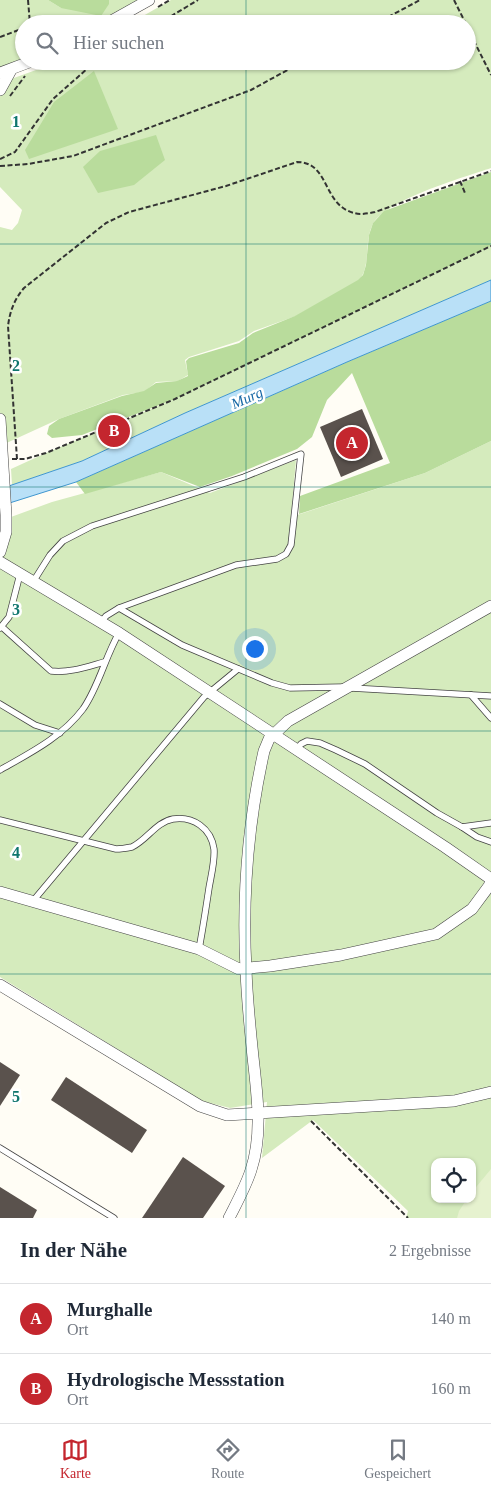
<!DOCTYPE html>
<html lang="de">
<meta charset="utf-8">
<style>
body{margin:0;font-family:Georgia,serif;background:#f6f6f7;color:#1f2937}
.controls{position:absolute;right:15px;bottom:15px;display:grid;overflow:hidden;border-radius:10px;box-shadow:0 1px 4px #0004}
.controls button{width:45px;height:45px;display:grid;place-items:center;padding:0;border:0;border-bottom:1px solid #e0e1e3;background:#fff;color:#1f2937;font:25px sans-serif}
.you{position:absolute;left:254px;top:648px;width:18px;height:18px;margin:-12px;border:4px solid #fff;border-radius:50%;background:#1a73e8;box-shadow:0 0 0 8px #1a73e833}
.badge{display:grid;place-items:center;width:32px;height:32px;border-radius:50%;background:#c4262e;color:#fff;font-size:16px;font-weight:700}
.pin{position:absolute;translate:-50% -50%;border:2px solid #fff;box-shadow:0 1px 5px #0006}
.list{margin:0;padding:0;list-style:none}
h2{display:flex;justify-content:space-between;align-items:center;height:65px;margin:0;padding:0 20px;font-size:21px}
h2 small{font-size:16px;font-weight:400;color:#747a83}
.list li{display:grid;grid-template-columns:32px 1fr auto;gap:15px;align-items:center;box-sizing:border-box;height:70px;padding:0 20px;border-top:1px solid #e0e1e3}
.list b{display:block;font-size:19px;white-space:nowrap}
.list p{margin:0;font-size:16px;white-space:nowrap;color:#747a83}
.list em{font-size:16px;font-style:normal;color:#747a83}
.icon{flex:none;width:28px;height:28px;fill:none;stroke:currentColor;stroke-width:2;stroke-linecap:round;stroke-linejoin:round}
.map{position:relative;flex:none;width:491px;height:1218px;overflow:hidden}
.search{position:absolute;background:#fff;box-shadow:0 1px 4px #0004;left:15px;right:15px;top:15px;height:55px;display:flex;align-items:center;gap:12px;box-sizing:border-box;padding:0 18px;border-radius:28px;color:#747a83;font-size:19px}
.sheet{height:205px;background:#fff}
nav{display:flex;justify-content:space-around;align-items:center;box-sizing:border-box;height:70px;border-top:1px solid #e0e1e3;background:#fff;font-size:14px;color:#747a83}
nav a{display:grid;justify-items:center;gap:2px}
nav .on{color:#c4262e}
.map>svg:first-child{display:block}
</style>
<div class="map">
<svg width="491" height="1218" viewBox="0 0 491 1218">
<rect width="100%" height="100%" fill="#fffdf5"/>
<g fill="#d5ebbd" fill-rule="evenodd">
<polygon points="0,0 48,0 61,8 109,4 109,0 140,0 95,24 24,24 24,58 0,68"/>
<path d="M171,0H491V168C465,177 381,201 372,226C364,244 371,265 359,281L296,316L254,331L239,341L189,357L185,360L188,375L178,381L156,382L144,392L123,395L59,419L0,446V227L12,230L18,223L22,210L0,187V83L61,61H467V24H129Z"/>
<polygon points="491,246 491,280 185,413 82,461 12,485 11,469 46,453 175,399"/>
<path d="M491,441V1218H406L408,1211L313,1120L262,1158L267,1102L230,1108L202,1101L0,977V521L52,502L161,472L210,493L296,460L291,517L425,473ZM435,1162H472V1199H435Z"/>
</g>
<g fill="#b9dc9c">
<polygon points="48,0 109,0 109,4 101,16 61,8"/>
<polygon points="94,71 118,129 29,159 25,150 54,102"/>
<polygon points="156,135 165,160 134,185 98,193 83,167 100,151"/>
<polygon points="491,172 491,246 175,399 82,435 52,438 47,434 49,426 59,419 122,396 144,391 156,383 177,381 188,376 186,361 189,358 239,343 253,333 295,316 358,280 363,275 366,265 369,235 373,223 384,211"/>
<polygon points="491,301 491,441 425,473 299,514 300,496 390,463 352,373 327,400 312,437 297,449 232,476 200,487 161,472 85,494 76,482 347,362"/>
</g>
<polygon fill="#e6f2cf" points="491,1169 491,1218 457,1218 459,1211 467,1199 472,1199 472,1192"/>
<polygon fill="#b9e0f7" stroke="#3f96cf" points="491,280 491,301 347,362 76,482 0,506 0,489 82,461 185,413"/>
<g fill="#5a524d">
<polygon points="362,409 383,459 341,477 320,427"/>
<polygon points="0,1062 20,1075 0,1106"/>
<polygon points="66,1077 147,1130 132,1153 51,1100"/>
<polygon points="183,1157 225,1186 203,1218 142,1218"/>
<polygon points="0,1187 37,1210 33,1218 0,1218"/>
</g>
<g fill="none" stroke-linecap="round" stroke-linejoin="round">
<defs>
<g id="service">
<polyline points="33,582 50,555 63,541 92,526 244,477 301,454 291,545 286,554 277,559 236,565 119,608"/>
<polyline points="101,622 106,616 119,608 182,645 272,683 290,688 342,687"/>
<path d="M2,627L51,671C70,673 86,667 104,662"/>
<polyline points="0,628 9,617 20,574"/>
<polyline points="351,688 491,696"/>
<polyline points="471,695 491,718"/>
<polyline points="0,704 35,725 60,733"/>
<polyline points="297,749 301,744 307,741 320,743 336,750 365,764 437,813 462,827 491,823"/>
<path d="M0,770C30,753 62,737 83,709C99,686 105,657 119,633"/>
<path d="M0,820L116,849C121,849 127,848 132,847C147,840 156,822 173,819C193,816 211,828 214,849C215,861 211,876 209,888C206,908 203,928 199,949"/>
<polyline points="462,827 477,837 491,842"/>
<polyline points="33,901 204,697 238,669"/>
<polyline points="0,1148 114,1218"/>
</g>
<g id="minor">
<polyline points="106,24 149,0"/>
<polyline points="0,73 32,61"/>
<polyline points="0,90 11,70"/>
<polyline points="0,419 6,515 6,532 0,552"/>
<polyline points="0,562 119,633 445,847 491,879"/>
<polyline points="0,892 199,949 239,969 270,966 341,955 436,934 472,909 489,886 491,881"/>
<polyline points="0,985 200,1106 227,1115 454,1101 491,1092"/>
<path d="M229,1218C237,1202 246,1186 251,1170C263,1134 257,1094 253,1057C250,1028 247,999 246,970C242,897 248,823 264,751L269,739L288,721L491,606"/>
</g>
</defs>
<use href="#service" stroke="#444" stroke-width="7"/>
<use href="#minor" stroke="#444" stroke-width="12"/>
<g stroke="#333" stroke-width="2" stroke-dasharray="5 2.5" stroke-linecap="butt">
<polyline points="28,0 30,24"/>
<polyline points="454,0 466,24"/>
<polyline points="158,7 170,0"/>
<polyline points="158,24 198,0"/>
<polyline points="375,24 420,0"/>
<polyline points="467,27 491,75"/>
<polyline points="0,37 24,28"/>
<polyline points="43,67 55,61"/>
<polyline points="10,96 25,76"/>
<polyline points="0,159 15,152 53,99 96,61"/>
<polyline points="0,166 28,164 73,156 251,90 304,61"/>
<polyline points="460,181 465,193"/>
<polyline points="123,420 130,439"/>
<polyline points="12,459 25,459 46,453 175,399 491,246"/>
<path d="M17,459L8,326C10,311 14,300 24,288L106,223L129,212L226,186L297,162C332,162 321,210 360,214C365,214 370,213 375,212L491,171"/>
<polyline points="311,1121 408,1218"/>
</g>
<use href="#service" stroke="#fff" stroke-width="5.5"/>
<use href="#minor" stroke="#fff" stroke-width="11"/>
</g>
<path fill="none" stroke="#0f766e" stroke-width="1" stroke-opacity="0.55" d="M246,0V24M246,61V1218M0,244H491M0,487H491M0,731H491M0,974H491"/>
<g text-anchor="middle" dominant-baseline="central" stroke-width="5" stroke-linejoin="round" paint-order="stroke">
<g font-size="15" font-style="italic" fill="#1768a6" stroke="#fff">
<text transform="translate(247 398) rotate(-24)">Murg</text>
</g>
</g>
<g font-size="16" text-anchor="middle" font-weight="bold" fill="#0f766e" stroke="#fff" stroke-width="5" stroke-linejoin="round" paint-order="stroke">
<text x="16" y="127">1</text>
<text x="16" y="371">2</text>
<text x="16" y="615">3</text>
<text x="16" y="858">4</text>
<text x="16" y="1102">5</text>
</g>
</svg>
<div class="controls">
<button><svg class="icon" aria-label="locate" viewBox="0 0 24 24"><circle cx="12" cy="12" r="6"/><path d="M12 2v4M12 18v4M2 12h4M18 12h4"/></svg></button>
</div>
<div class="you"></div>
<div class="pin badge" style="left:352px;top:443px">A</div>
<div class="pin badge" style="left:114px;top:431px">B</div>
<div class="search"><svg class="icon" aria-label="search" viewBox="0 0 24 24"><circle cx="10" cy="10" r="6"/><path d="M15 15l6 6"/></svg>Hier suchen</div>
</div>
<section class="sheet">
<h2>In der Nähe<small>2 Ergebnisse</small></h2>
<ul class="list">
<li><span class="badge">A</span><div><b>Murghalle</b><p>Ort</p></div><em>140 m</em></li>
<li><span class="badge">B</span><div><b>Hydrologische Messstation</b><p>Ort</p></div><em>160 m</em></li>
</ul>
</section>
<nav>
<a class="on"><svg class="icon" aria-label="map" viewBox="0 0 24 24"><path d="M3 6l6-2 6 2 6-2v14l-6 2-6-2-6 2zM9 4v14M15 6v14"/></svg>Karte</a>
<a><svg class="icon" aria-label="directions" viewBox="0 0 24 24"><path d="M12 3l9 9-9 9-9-9zM9 14v-3h6M13 9l2 2-2 2"/></svg>Route</a>
<a><svg class="icon" aria-label="saved" viewBox="0 0 24 24"><path d="M7 4h10v16l-5-4-5 4z"/></svg>Gespeichert</a>
</nav>
